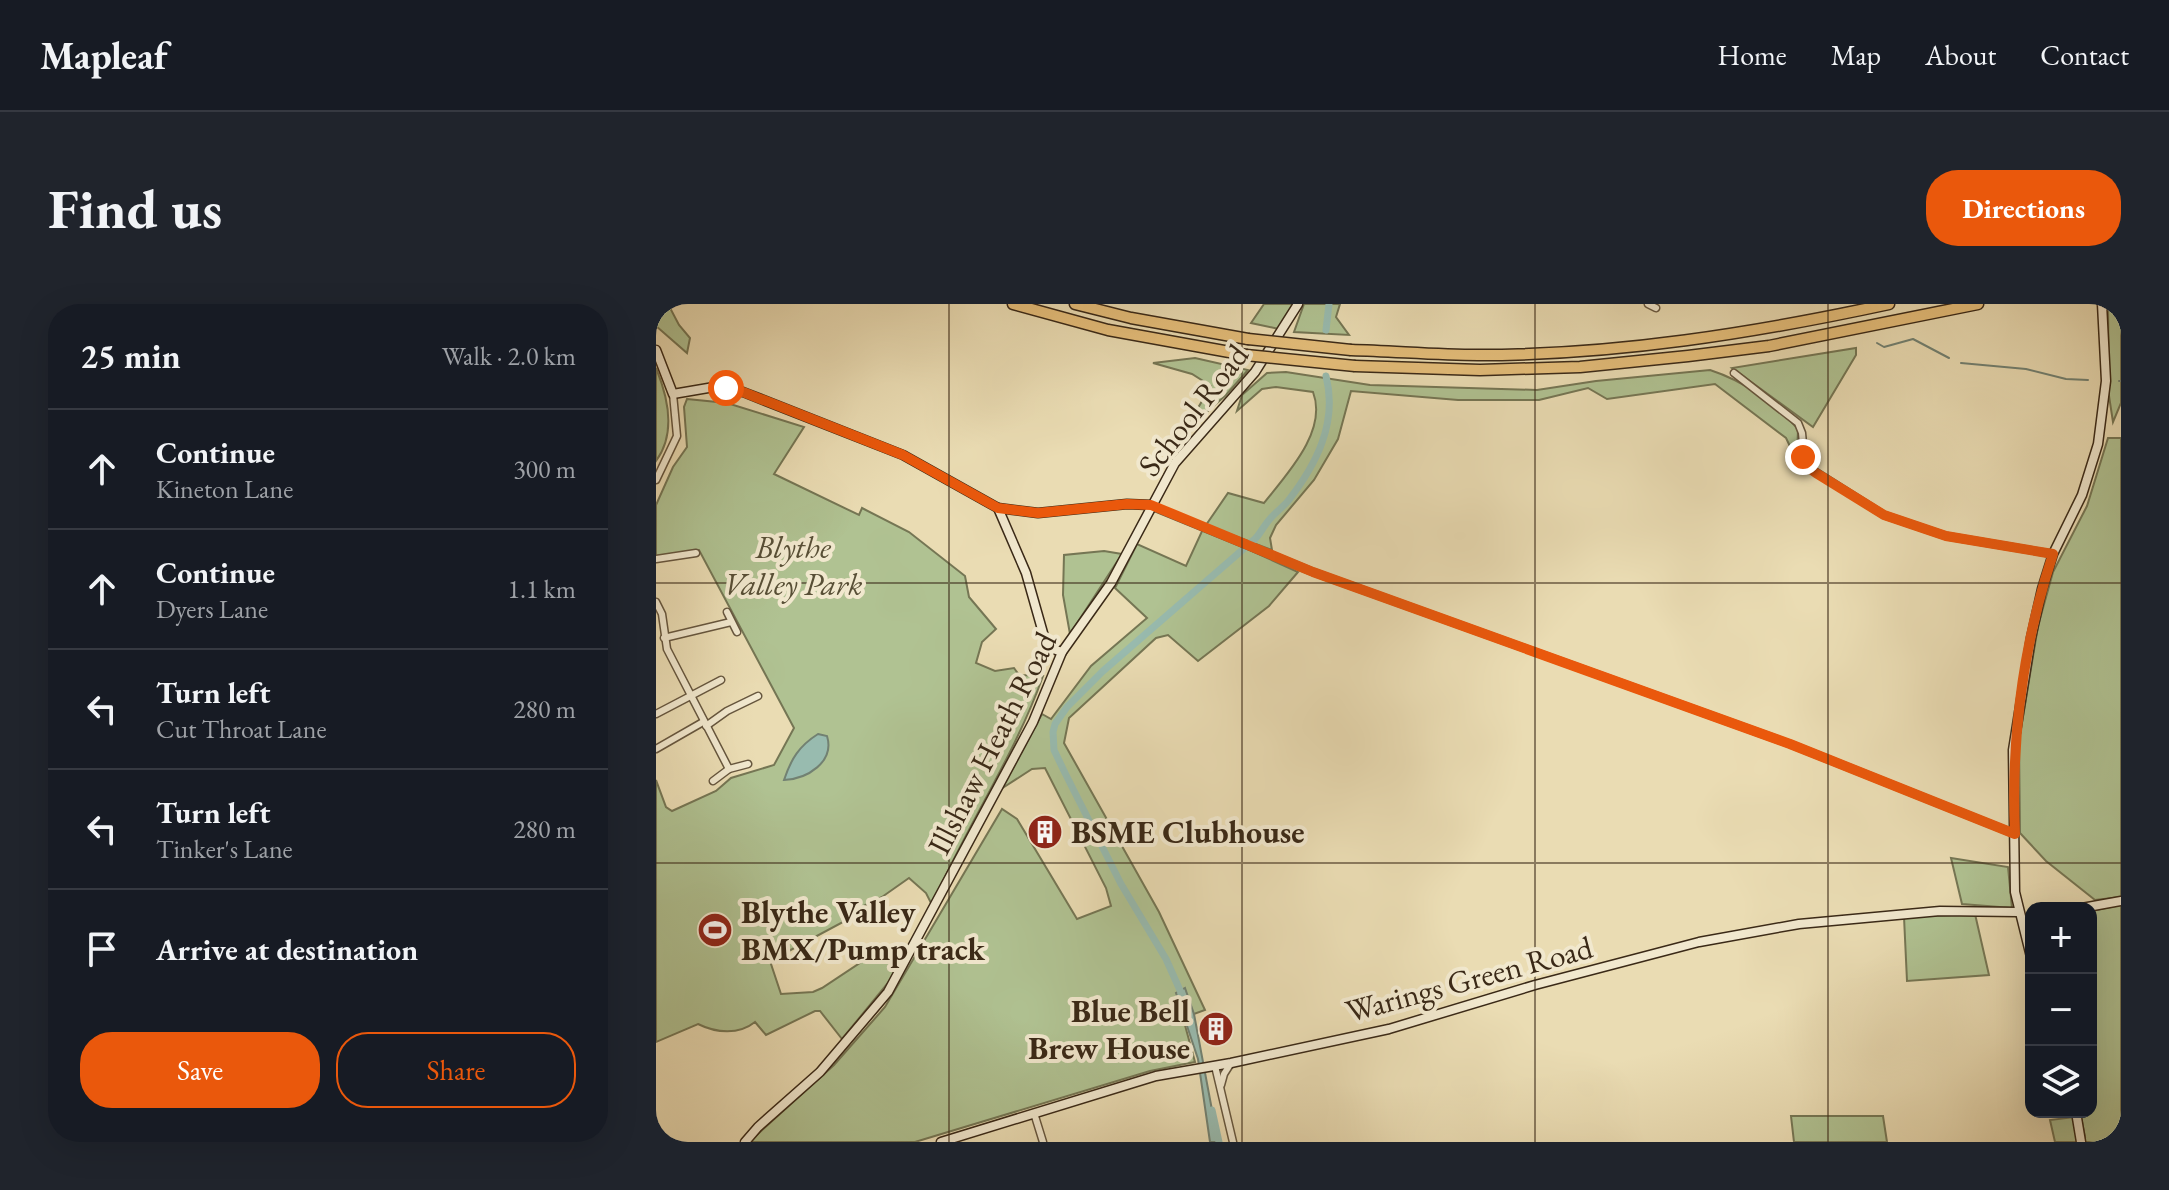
<!DOCTYPE html>
<meta charset="utf-8">
<style>
body{margin:0;font-family:"EB Garamond",serif;background:#20242c;color:#f1f3f6}
.controls{position:absolute;right:24px;bottom:24px;display:grid;overflow:hidden;border-radius:16px;box-shadow:0 8px 32px #0002}
.controls button{width:72px;height:72px;display:grid;place-items:center;padding:0;border:0;border-bottom:2px solid #363941;background:#171b24;color:#f1f3f6;font:40px sans-serif}
.stop{position:absolute;width:24px;height:24px;margin:-18px;border:6px solid #ea580c;border-radius:50%;background:#fff}
.stop.end{background:#ea580c;border-color:#fff;box-shadow:0 2px 8px #0008}
.list{margin:0;padding:0;list-style:none}
h2{display:flex;justify-content:space-between;align-items:center;height:104px;margin:0;padding:0 32px;font-size:34px}
h2 small{font-size:26px;font-weight:400;color:#9ea1a6}
.list li{display:grid;grid-template-columns:52px 1fr auto;gap:24px;align-items:center;box-sizing:border-box;height:120px;padding:0 32px;border-top:2px solid #363941}
.list b{display:block;font-size:30px;white-space:nowrap}
.list p{margin:0;font-size:26px;white-space:nowrap;color:#9ea1a6}
.list em{font-size:26px;font-style:normal;color:#9ea1a6}
.actions{display:flex;gap:16px;padding:24px 32px}
.actions a{flex:1;padding:18px 0;border:2px solid #ea580c;border-radius:32px;text-align:center;font-size:28px;color:#ea580c}
.actions .main{background:#ea580c;color:#fff}
.icon{flex:none;width:44px;height:44px;fill:none;stroke:currentColor;stroke-width:2;stroke-linecap:round;stroke-linejoin:round}
.map{position:relative;flex:none;width:1465px;height:838px;overflow:hidden;border-radius:32px}
header{display:flex;align-items:center;gap:48px;box-sizing:border-box;height:112px;padding:0 40px;background:#171b24;border-bottom:2px solid #363941}
header strong{font-size:38px}
nav{display:flex;gap:44px;margin-inline-start:auto;font-size:28px}
.intro{display:flex;align-items:center;justify-content:space-between;box-sizing:border-box;height:192px;padding:0 48px}
h1{margin:0;font-size:56px}
.button{padding:20px 36px;border-radius:32px;background:#ea580c;color:#fff;font-size:28px;font-weight:700}
main{display:flex;gap:48px;padding:0 48px}
aside{flex:1;background:#171b24;border-radius:32px;box-shadow:0 8px 32px #0002}
.map>svg:first-child{display:block}
</style>
<header>
<strong>Mapleaf</strong>
<nav><a>Home</a><a>Map</a><a>About</a><a>Contact</a></nav>
</header>
<div class="intro"><h1>Find us</h1><a class="button">Directions</a></div>
<main>
<aside>
<h2>25 min<small>Walk · 2.0 km</small></h2>
<ul class="list">
<li><svg class="icon" aria-label="ahead" viewBox="0 0 24 24"><path d="M12 20V5M6 11l6-6 6 6"/></svg><div><b>Continue</b><p>Kineton Lane</p></div><em>300 m</em></li>
<li><svg class="icon" aria-label="ahead" viewBox="0 0 24 24"><path d="M12 20V5M6 11l6-6 6 6"/></svg><div><b>Continue</b><p>Dyers Lane</p></div><em>1.1 km</em></li>
<li><svg class="icon" aria-label="left" viewBox="0 0 24 24"><path d="M17 20v-9H6M10 6l-5 5 5 5"/></svg><div><b>Turn left</b><p>Cut Throat Lane</p></div><em>280 m</em></li>
<li><svg class="icon" aria-label="left" viewBox="0 0 24 24"><path d="M17 20v-9H6M10 6l-5 5 5 5"/></svg><div><b>Turn left</b><p>Tinker's Lane</p></div><em>280 m</em></li>
<li><svg class="icon" aria-label="arrive" viewBox="0 0 24 24"><path d="M6 21V4h12l-3 4 3 4H6"/></svg><div><b>Arrive at destination</b></div></li>
</ul>
<div class="actions"><a class="main">Save</a><a>Share</a></div>
</aside>
<div class="map">
<svg width="1465" height="838" viewBox="0 0 1465 838">
<rect width="100%" height="100%" fill="#eadcb3"/>
<filter id="stains"><feTurbulence type="fractalNoise" baseFrequency=".0025" numOctaves="4"/><feColorMatrix values="0 0 0 0 .2 0 0 0 0 .09 0 0 0 0 .02 0 0 0 .5 -.17"/></filter>
<radialGradient id="worn" r=".72"><stop offset=".6" stop-color="#630" stop-opacity="0"/><stop offset="1" stop-color="#630" stop-opacity=".3"/></radialGradient>
<g fill="#b0c292" stroke="#757654" stroke-width="2">
<polygon points="0,0 12,0 23,21 34,34 31,49 0,22"/>
<polygon points="608,0 638,0 623,25 595,19"/>
<polygon points="648,0 684,0 680,13 693,31 638,28"/>
<polygon points="1452,0 1465,1 1465,99 1457,118 1453,92"/>
<polygon points="1200,44 1200,51 1157,123 1076,64"/>
<polygon points="539,54 592,66 570,91 527,129 555,82 536,70 497,59"/>
<path d="M0,64C12,93 20,130 0,157Z"/>
<path d="M1054,66C1088,77 1119,99 1142,125L1141,157L1130,134L1059,80L951,95L932,84L883,96H802L695,87L682,135L658,176L620,221L614,234L616,246L550,221L572,189L608,199C631,170 672,127 657,88L620,83L606,85L581,107L586,91L611,69L630,68L714,81L881,86L940,77Z"/>
<path d="M31,95L71,99L148,123L118,170L203,211L206,204L253,228L309,272L313,293L340,325L326,338L320,359L339,367L358,364L363,371L387,372C359,451 310,523 276,601L270,589L253,574L226,593L185,613L187,618L114,657L125,690L157,688L166,684L222,647L242,659L236,674L186,735L164,707H159L110,731L99,718C83,731 60,729 42,720L0,738V476L10,503L16,507L60,487L75,474L118,461L138,424L43,246L0,252V201L17,163L31,143L28,103Z"/>
<polygon points="1452,134 1465,134 1465,593 1439,596 1390,557 1364,529 1363,437 1382,322 1397,268 1431,202"/>
<polygon points="547,225 642,268 613,302 542,357 512,331 500,334 413,414 408,439 503,608 549,706 527,714 539,758 494,767 259,838 93,838 178,761 229,703 346,505 361,515 421,615 455,602 450,584 389,464 376,465 345,485 386,410 395,415 435,362 491,314 459,284 481,240 530,262"/>
<polygon points="448,247 466,250 414,330 407,291 408,251"/>
<polygon points="1295,554 1352,563 1356,604 1306,600"/>
<polygon points="1465,601 1465,838 1399,838 1394,816 1418,813 1422,834 1429,833 1424,808 1435,808 1435,607"/>
<polygon points="1319,610 1333,671 1251,677 1248,613"/>
<polygon points="1135,812 1227,812 1231,838 1138,838"/>
</g>
<g fill="#98bbaf" stroke="#728172" stroke-width="2">
<path d="M162,430L171,432C179,458 151,475 128,476C135,455 143,442 162,430Z"/>
<polygon points="529,684 538,710 562,838 554,838 542,755 520,689"/>
</g>
<g fill="none" stroke-linecap="round" stroke-linejoin="round">
<g stroke="#728172" stroke-width="2">
<polyline points="1221,39 1228,43 1257,35 1293,54"/>
<polyline points="1305,59 1370,65 1410,75 1432,76"/>
<polyline points="1463,77 1465,77"/>
</g>
<g stroke="#98bbaf" stroke-width="7">
<polyline points="670,26 673,0"/>
<path d="M527,693L510,655L465,580L409,469L398,446L397,428L399,420L411,403L447,367L599,235C604,230 606,225 610,220C616,211 625,205 632,197C660,161 682,119 670,72"/>
<polyline points="556,806 563,838"/>
</g>
<defs>
<g id="street">
<polyline points="992,0 1000,4"/>
<polyline points="1078,69 1142,119 1146,129 1149,161 1228,211 1290,232 1397,250"/>
<polyline points="0,176 21,132 17,90"/>
<polyline points="495,202 657,268 1134,440 1359,530"/>
<polyline points="0,255 40,249"/>
<polyline points="0,298 6,310 11,345 73,465"/>
<polyline points="71,308 81,328"/>
<polyline points="8,334 75,318"/>
<polyline points="0,410 65,376"/>
<polyline points="50,422 71,407 102,392"/>
<polyline points="0,445 47,418"/>
<polyline points="57,477 73,465 92,460"/>
<polyline points="559,762 577,838"/>
<polyline points="565,781 568,770 575,759"/>
<polyline points="378,809 387,838"/>
</g>
<g id="secondary">
<polyline points="0,46 17,90 58,83 87,88 247,151 342,204 370,269 391,343 406,348"/>
<polyline points="342,204 382,209 471,200 495,201"/>
<polyline points="1426,604 1465,597"/>
<polyline points="1375,653 1359,588 1357,446 1375,334 1386,285 1397,250 1426,191 1442,140 1450,77 1446,0"/>
<polyline points="1420,808 1425,838"/>
<polyline points="89,838 102,823 164,768 232,688 377,418 406,348 455,279 519,159 599,68 642,0"/>
<polyline points="285,838 500,772 575,759 733,725 879,681 1043,638 1143,620 1284,607 1362,608"/>
</g>
<g id="highway">
<polyline points="357,0 452,26 590,51"/>
<polyline points="419,0 475,14 592,35"/>
<path d="M695,46C737,47 780,51 822,51C961,51 1098,29 1233,0"/>
<polyline points="699,62 824,66 924,63 1032,52 1113,42 1322,0"/>
</g>
</defs>
<use href="#street" stroke="#66563e" stroke-width="9"/>
<use href="#secondary" stroke="#3a2917" stroke-width="11"/>
<use href="#highway" stroke="#3a2917" stroke-width="13"/>
<use href="#street" stroke="#f1e8ce" stroke-width="6"/>
<use href="#secondary" stroke="#f1e8ce" stroke-width="8"/>
<use href="#highway" stroke="#e5be7a" stroke-width="10"/>
<defs>
<g id="highway-bridge">
<polyline points="592,35 695,46"/>
<polyline points="590,51 699,62"/>
</g>
</defs>
<use href="#highway-bridge" stroke="#3a2917" stroke-width="13" stroke-linecap="butt"/>
<use href="#highway-bridge" stroke="#e5be7a" stroke-width="10"/>
</g>
<g fill="none" stroke-linecap="round" stroke-linejoin="round">
<path stroke="#ea580c" stroke-width="10" d="M70,84L87,88L247,151L342,204L382,209L471,200L495,201L657,268L1134,440L1359,530C1355,436 1367,340 1397,250L1290,232L1228,211L1160,169L1149,161L1147,153"/>
</g>
<path fill="none" stroke="#3a2917" stroke-width="2" stroke-opacity="0.55" d="M293,0V838M586,0V838M879,0V838M1172,0V838M0,279H1465M0,559H1465"/>
<defs>
<symbol id="building-disc" viewBox="-11 -11 22 22"><circle r="9.5" fill="#8f2418" stroke="#f1e8ce"/><path d="M-4-6H4V6H1V3H-1V6H-4ZM-2.5-4.3h1.7v1.8h-1.7ZM.8-4.3h1.7v1.8H.8ZM-2.5-1h1.7V.8h-1.7ZM.8-1h1.7V.8H.8Z" fill="#fff"/></symbol>
<symbol id="stadium-disc" viewBox="-11 -11 22 22"><circle r="9.5" fill="#8f2418" stroke="#f1e8ce"/><path d="M0-5a6.5 5 0 1 0 0 10a6.5 5 0 1 0 0-10ZM-3.5-1.8h7v3.6h-7Z" fill="#fff"/></symbol>
</defs>
<g fill-rule="evenodd">
<use href="#building-disc" x="369" y="508" width="40" height="40"/>
<use href="#stadium-disc" x="39" y="606" width="40" height="40"/>
<use href="#building-disc" x="540" y="705" width="40" height="40"/>
</g>
<g text-anchor="middle" dominant-baseline="central" stroke-width="8" stroke-linejoin="round" paint-order="stroke">
<g font-size="32" fill="#3a2917" stroke="#f1e8ce">
<text transform="translate(537 106) rotate(-52)">School Road</text>
<text transform="translate(336 439) rotate(-63)">Illshaw Heath Road</text>
<text transform="translate(813 675) rotate(-15)">Warings Green Road</text>
</g>
<g font-size="32" font-style="italic" fill="#584f36" stroke="#f1e8ce">
<text x="137" y="243">Blythe<tspan x="137" dy="37">Valley Park</tspan></text>
</g>
<g font-size="32" font-weight="bold" fill="#3a2917" stroke="#f1e8ce" text-anchor="start">
<text x="415" y="528">BSME Clubhouse</text>
<text x="85" y="608">Blythe Valley<tspan x="85" dy="37">BMX/Pump track</tspan></text>
<text x="534" y="707" text-anchor="end">Blue Bell<tspan x="534" dy="37">Brew House</tspan></text>
</g>
</g>
<rect width="100%" height="100%" filter="url(#stains)"/>
<rect width="100%" height="100%" fill="url(#worn)"/>
</svg>
<div class="controls">
<button>+</button>
<button>−</button>
<button><svg class="icon" aria-label="layers" viewBox="0 0 24 24"><path d="M12 4l9 5-9 5-9-5zM3 14l9 5 9-5"/></svg></button>
</div>
<div class="stop" style="left:70px;top:84px"></div>
<div class="stop end" style="left:1147px;top:153px"></div>
</div>
</main>
